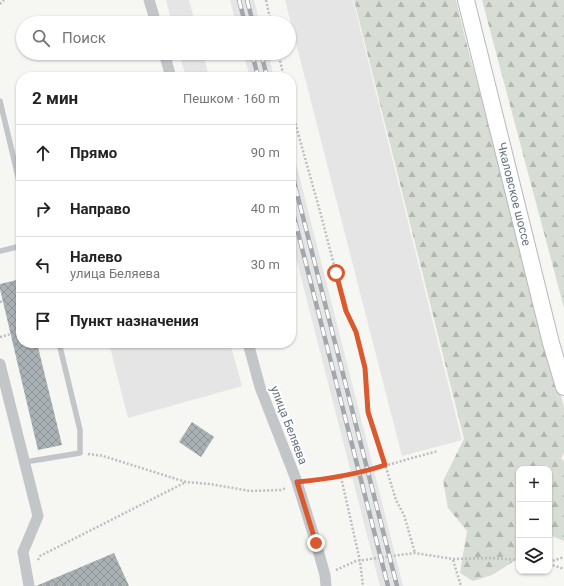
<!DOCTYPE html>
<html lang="ru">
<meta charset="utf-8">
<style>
body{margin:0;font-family:Roboto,sans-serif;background:#f2f2f2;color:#222}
.controls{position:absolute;right:12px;bottom:12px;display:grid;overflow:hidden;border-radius:8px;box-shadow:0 1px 3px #0004}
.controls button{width:36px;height:36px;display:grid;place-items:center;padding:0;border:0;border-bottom:1px solid #e0e0e0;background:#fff;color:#222;font:20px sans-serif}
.stop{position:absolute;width:12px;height:12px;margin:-9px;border:3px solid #da592f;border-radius:50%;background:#fff}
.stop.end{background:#da592f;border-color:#fff;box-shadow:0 1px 4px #0008}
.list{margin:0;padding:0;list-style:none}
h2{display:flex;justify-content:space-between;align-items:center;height:52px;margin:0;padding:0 16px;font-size:17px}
h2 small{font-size:13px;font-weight:400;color:#767676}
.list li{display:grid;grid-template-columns:26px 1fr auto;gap:12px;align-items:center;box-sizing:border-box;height:56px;padding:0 16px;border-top:1px solid #e0e0e0}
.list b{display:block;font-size:15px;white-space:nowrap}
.list p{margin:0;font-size:13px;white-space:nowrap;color:#767676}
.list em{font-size:13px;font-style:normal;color:#767676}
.icon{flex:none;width:22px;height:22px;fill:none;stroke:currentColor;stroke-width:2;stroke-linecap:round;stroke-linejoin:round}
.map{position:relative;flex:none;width:564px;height:586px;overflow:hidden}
.search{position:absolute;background:#fff;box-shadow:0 1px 3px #0004;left:16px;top:16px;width:280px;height:44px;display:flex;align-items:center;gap:10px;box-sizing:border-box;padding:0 14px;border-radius:22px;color:#767676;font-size:15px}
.panel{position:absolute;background:#fff;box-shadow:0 1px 3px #0004;left:16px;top:72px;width:280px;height:276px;border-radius:16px}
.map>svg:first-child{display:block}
</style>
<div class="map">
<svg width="564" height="586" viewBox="0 0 564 586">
<defs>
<pattern id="forest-firs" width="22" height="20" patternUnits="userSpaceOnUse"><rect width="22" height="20" fill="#d7ddd4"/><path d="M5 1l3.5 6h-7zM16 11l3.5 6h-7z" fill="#b2b8b1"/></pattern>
<pattern id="building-cross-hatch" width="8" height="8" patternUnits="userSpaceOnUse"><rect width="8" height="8" fill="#a9b1b5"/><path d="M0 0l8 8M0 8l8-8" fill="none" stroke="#8d9599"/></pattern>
</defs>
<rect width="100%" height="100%" fill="#f6f6f3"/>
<g fill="#e4e5e4">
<polygon points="166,0 189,0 195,23 172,23"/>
<polygon points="230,0 254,0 260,23 236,23"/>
<polygon points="285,0 353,0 462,440 402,456"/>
<polygon points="179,53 203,53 209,77 186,77"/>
<polygon points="243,53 268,53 274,77 250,77"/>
<polygon points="291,144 356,399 403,586 380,586 291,238"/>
<polygon points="109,343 230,343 242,386 128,418"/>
</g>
<g fill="url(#forest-firs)">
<polygon points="354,0 456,0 467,45 564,407 564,453 561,458 564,461 564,541 549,535 549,469 519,469 519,558 492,575 473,581 460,573 467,531 448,508 443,481 464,439"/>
<polygon points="482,0 564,0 564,308"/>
</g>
<g fill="url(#building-cross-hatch)">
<polygon points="21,279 21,343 37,343 62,445 38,450 0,289 0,284"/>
<polygon points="192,422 214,437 201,457 179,442"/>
<polygon points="114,553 129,586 36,586"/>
</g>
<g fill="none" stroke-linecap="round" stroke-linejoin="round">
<defs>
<polyline id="secondary" points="466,0 551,343 564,387"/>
</defs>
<use href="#secondary" stroke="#b5b9bd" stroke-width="18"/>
<g stroke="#bcbec0" stroke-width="2.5" stroke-dasharray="2 2" stroke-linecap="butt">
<polyline points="266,0 271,23"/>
<polyline points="0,4 4,0"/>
<polyline points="278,53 284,77"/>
<polyline points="291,108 321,215 346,311 356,332 365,368 369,412 396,500 404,515 415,553"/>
<polyline points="0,302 3,301"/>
<polyline points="0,337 11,334"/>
<polyline points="88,454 103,456 186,482 210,484 250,491 281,490 286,488"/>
<polyline points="341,477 360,561 363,586"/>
<path d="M310,481C354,477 395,462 438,451"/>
<polyline points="38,560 40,556 186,482"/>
<polyline points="453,560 461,586"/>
<polyline points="549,562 564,557"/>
<polyline points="549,564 564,569"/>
<polyline points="336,570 356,561 415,553 453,559 491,558 519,560"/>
</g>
<g stroke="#c2c6c9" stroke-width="5.5">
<polyline points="0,101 21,189"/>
<polyline points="0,251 21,246"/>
<polyline points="25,462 80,453 80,430 59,343"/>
</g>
<g stroke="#c2c6c9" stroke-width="11">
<polyline points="149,0 156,23"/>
<polyline points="164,53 171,77"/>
<polyline points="248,343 260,387 297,482 316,543 325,575 326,586"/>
<polyline points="0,364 38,516 23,552 29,586"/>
</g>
<use href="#secondary" stroke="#fff" stroke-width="16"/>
<defs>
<g id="rail">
<polyline points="239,0 245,23"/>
<polyline points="247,0 253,23"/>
<polyline points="252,53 258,77"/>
<polyline points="261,53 267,77"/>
<polyline points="291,170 397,586"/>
<polyline points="291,205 388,586"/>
</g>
</defs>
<use href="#rail" stroke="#a1a7ac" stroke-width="4.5"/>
<use href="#rail" stroke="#fff" stroke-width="3" stroke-dasharray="9" stroke-linecap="butt"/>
</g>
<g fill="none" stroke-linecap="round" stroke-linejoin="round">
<path stroke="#da592f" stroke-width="5" d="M316,543L297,482C328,479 356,475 385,465L368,412L365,368L356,332L346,311L336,273"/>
</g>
<g text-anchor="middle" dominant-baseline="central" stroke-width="4" stroke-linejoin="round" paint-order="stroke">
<g font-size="12" fill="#677682" stroke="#fff">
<text transform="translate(514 194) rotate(76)">Чкаловское шоссе</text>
<text transform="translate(289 425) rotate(69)">улица Беляева</text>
</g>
</g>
</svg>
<div class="controls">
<button>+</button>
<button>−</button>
<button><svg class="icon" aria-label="layers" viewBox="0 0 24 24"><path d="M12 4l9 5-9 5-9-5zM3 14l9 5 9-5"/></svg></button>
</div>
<div class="stop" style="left:336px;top:273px"></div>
<div class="stop end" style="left:316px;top:543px"></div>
<div class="search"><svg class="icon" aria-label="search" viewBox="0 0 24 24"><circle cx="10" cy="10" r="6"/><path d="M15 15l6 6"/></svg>Поиск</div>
<section class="panel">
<h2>2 мин<small>Пешком · 160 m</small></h2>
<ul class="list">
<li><svg class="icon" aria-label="ahead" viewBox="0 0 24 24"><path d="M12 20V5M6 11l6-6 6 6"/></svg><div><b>Прямо</b></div><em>90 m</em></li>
<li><svg class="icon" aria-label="right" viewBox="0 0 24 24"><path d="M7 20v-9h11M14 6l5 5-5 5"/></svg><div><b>Направо</b></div><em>40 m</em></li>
<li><svg class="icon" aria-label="left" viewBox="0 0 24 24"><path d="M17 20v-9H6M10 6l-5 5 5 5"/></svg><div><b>Налево</b><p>улица Беляева</p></div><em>30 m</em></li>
<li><svg class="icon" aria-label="arrive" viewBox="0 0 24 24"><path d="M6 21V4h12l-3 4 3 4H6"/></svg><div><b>Пункт назначения</b></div></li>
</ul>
</section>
</div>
